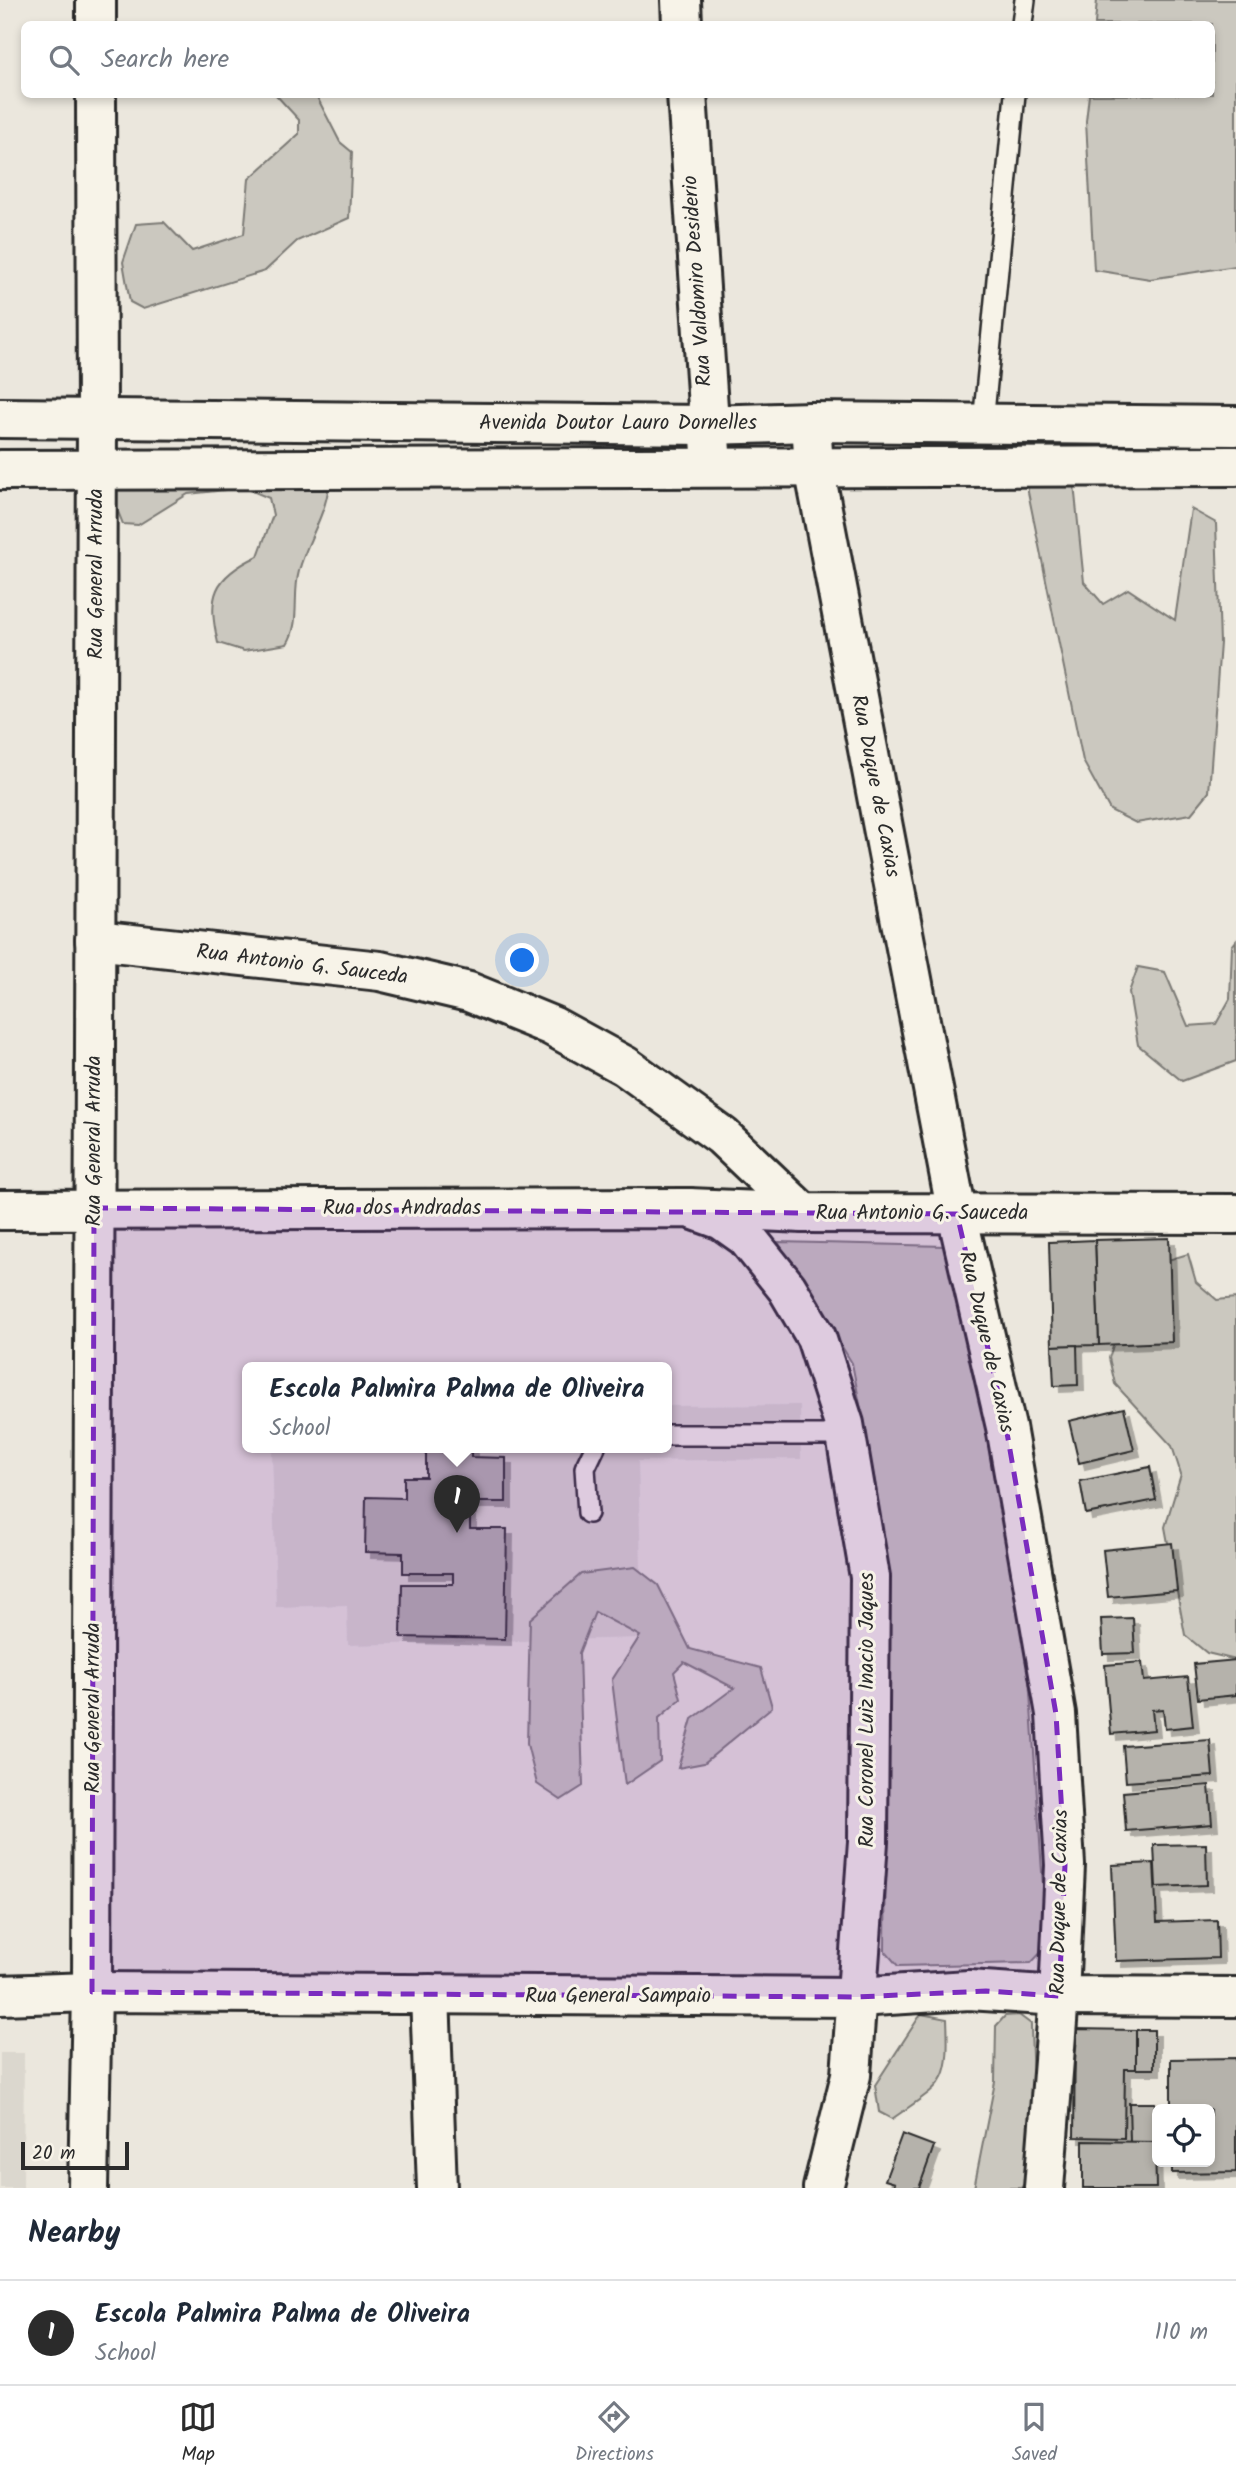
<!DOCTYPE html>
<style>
body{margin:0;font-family:Kalam,sans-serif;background:#f6f6f7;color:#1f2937}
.controls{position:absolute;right:21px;bottom:21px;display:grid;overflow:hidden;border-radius:10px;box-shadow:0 4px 10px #0003}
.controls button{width:63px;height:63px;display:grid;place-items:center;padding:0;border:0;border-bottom:2px solid #e0e1e3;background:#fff;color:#1f2937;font:35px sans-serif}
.scale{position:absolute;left:21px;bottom:18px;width:108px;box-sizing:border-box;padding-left:7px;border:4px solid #2b2b2b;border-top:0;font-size:19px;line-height:24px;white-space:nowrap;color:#2b2b2b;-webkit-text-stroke:5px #f7f3e8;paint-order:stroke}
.you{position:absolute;left:523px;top:961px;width:24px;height:24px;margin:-18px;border:5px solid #fff;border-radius:50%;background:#1a73e8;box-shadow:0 0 0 10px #1a73e833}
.badge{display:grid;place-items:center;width:46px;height:46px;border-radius:50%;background:#2b2b2b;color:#fff;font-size:23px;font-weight:700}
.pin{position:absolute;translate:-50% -58px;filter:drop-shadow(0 2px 4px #0008)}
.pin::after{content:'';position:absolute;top:37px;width:24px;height:21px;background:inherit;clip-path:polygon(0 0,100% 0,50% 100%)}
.popup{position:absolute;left:242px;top:1362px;width:430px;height:91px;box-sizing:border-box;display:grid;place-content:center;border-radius:10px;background:#fff;filter:drop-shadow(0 2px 5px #0005);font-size:23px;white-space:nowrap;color:#747a83}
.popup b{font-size:26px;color:#1f2937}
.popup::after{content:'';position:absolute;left:50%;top:100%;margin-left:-14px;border:14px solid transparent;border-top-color:#fff}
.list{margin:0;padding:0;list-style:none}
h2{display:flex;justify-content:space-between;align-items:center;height:91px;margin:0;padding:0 28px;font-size:30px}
h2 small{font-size:23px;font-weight:400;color:#747a83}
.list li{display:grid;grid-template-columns:46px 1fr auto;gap:21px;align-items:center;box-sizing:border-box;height:105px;padding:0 28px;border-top:2px solid #e0e1e3}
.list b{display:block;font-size:26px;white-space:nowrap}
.list p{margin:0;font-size:23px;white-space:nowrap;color:#747a83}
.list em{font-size:23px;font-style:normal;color:#747a83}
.icon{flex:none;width:38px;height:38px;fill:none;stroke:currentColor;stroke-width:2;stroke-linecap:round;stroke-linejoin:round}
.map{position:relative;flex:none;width:1236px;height:2188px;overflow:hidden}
.search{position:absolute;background:#fff;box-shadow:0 4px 10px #0003;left:21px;right:21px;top:21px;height:77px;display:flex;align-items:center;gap:18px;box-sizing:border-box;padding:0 24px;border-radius:10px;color:#747a83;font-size:26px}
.sheet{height:196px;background:#fff}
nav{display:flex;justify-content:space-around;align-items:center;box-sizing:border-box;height:98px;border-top:2px solid #e0e1e3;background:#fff;font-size:19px;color:#747a83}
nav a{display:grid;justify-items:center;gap:4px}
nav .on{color:#2b2b2b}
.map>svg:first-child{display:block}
</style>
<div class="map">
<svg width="1236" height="2188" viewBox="0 0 1236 2188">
<defs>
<filter id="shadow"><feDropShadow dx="6" dy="6" stdDeviation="0" flood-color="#0004"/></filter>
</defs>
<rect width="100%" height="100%" fill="#ebe7dd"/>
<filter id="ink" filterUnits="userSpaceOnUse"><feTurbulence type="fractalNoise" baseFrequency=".0143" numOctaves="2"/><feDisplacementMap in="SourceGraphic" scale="14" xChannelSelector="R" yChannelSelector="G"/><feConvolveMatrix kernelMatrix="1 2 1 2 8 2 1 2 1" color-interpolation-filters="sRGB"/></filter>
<g filter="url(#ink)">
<g fill="#dbd7ce">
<polygon points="800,1405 801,1459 638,1461 643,1638 348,1645 347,1605 276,1607 272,1447 667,1447 667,1406"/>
<polygon points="0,2053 24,2053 23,2188 0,2188"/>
</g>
<g fill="#cbc8bf" stroke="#7b7a75" stroke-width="2">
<polygon points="1097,0 1236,0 1236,266 1150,279 1094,270 1086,121 1089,95 1212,94 1212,24 1095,24"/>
<polygon points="276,95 316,95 340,142 352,152 349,218 297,241 265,271 143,309 130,302 123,262 136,224 164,222 192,251 244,234 249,179 299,134 299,120"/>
<polygon points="1027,464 1073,474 1084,582 1103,604 1128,589 1175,620 1191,509 1216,523 1220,643 1209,792 1191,814 1136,823 1110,810 1083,761 1028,492"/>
<path d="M329,474C331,508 307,539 299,571C292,596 301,622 287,644L244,651L218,643C207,596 213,577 258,556L273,515L269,498L245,488L188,494L138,525L123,524L113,499L125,475Z"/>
<polygon points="1236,941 1236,1061 1182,1081 1138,1045 1129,992 1138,967 1165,972 1188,1026 1216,1024 1230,999 1232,946"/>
<polygon points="778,1242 946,1246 1023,1588 1047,1946 1031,1963 898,1966 885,1951 888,1636 877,1493 852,1363"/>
<polygon points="1188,1254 1196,1282 1217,1300 1236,1298 1236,1660 1207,1653 1185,1635 1165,1527 1181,1474 1172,1446 1115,1384 1109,1358 1126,1305 1161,1262"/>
<polygon points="635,1567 658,1585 690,1649 761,1668 772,1707 704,1763 678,1768 692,1719 734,1688 684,1662 674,1672 681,1699 659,1718 660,1761 625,1785 612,1680 640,1636 595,1612 579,1653 583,1786 561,1800 537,1784 527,1744 530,1619 581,1574"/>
<path d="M921,2014L947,2019C950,2086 944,2082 892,2119L879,2112L875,2085Z"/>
<path d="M1019,2015L1031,2024C1031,2054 1040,2170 1021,2188H974L995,2082L996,2026L1005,2016Z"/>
</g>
<g fill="#b5b2ab" stroke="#2b2b2b" stroke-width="2" filter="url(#shadow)">
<polygon points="1169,1238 1172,1342 1099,1345 1095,1240"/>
<polygon points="1095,1240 1099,1345 1052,1346 1049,1242"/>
<polygon points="1077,1345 1078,1385 1054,1386 1052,1346"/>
<polygon points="1124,1408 1134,1450 1079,1463 1069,1421"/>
<polygon points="426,1447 471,1447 471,1457 506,1458 506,1502 470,1502 470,1529 507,1529 505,1639 401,1637 402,1584 453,1584 453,1573 403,1573 403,1553 365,1552 366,1497 404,1498 404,1477 426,1477"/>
<polygon points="1150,1467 1156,1500 1086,1514 1080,1481"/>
<polygon points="1172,1543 1177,1591 1108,1597 1103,1550"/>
<polygon points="1133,1618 1135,1653 1103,1654 1101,1619"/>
<polygon points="1236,1660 1236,1695 1198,1699 1194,1664"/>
<polygon points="1142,1662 1144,1681 1188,1677 1193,1726 1165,1729 1163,1709 1152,1710 1154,1730 1111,1734 1105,1665"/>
<polygon points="1210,1740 1213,1776 1126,1782 1123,1746"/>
<polygon points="1209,1785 1212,1824 1126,1831 1123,1792"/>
<polygon points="1206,1844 1207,1885 1156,1887 1154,1845"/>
<polygon points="1154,1863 1157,1922 1217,1920 1218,1958 1116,1961 1112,1865"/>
<polygon points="1075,2029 1136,2030 1136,2069 1125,2069 1124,2138 1074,2137"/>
<rect x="1136" y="2030" width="18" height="39"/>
<polygon points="1236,2058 1236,2172 1172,2173 1172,2162 1210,2162 1210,2109 1171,2109 1171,2059"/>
<polygon points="1129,2103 1155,2103 1155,2142 1130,2142"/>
<polygon points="902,2134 934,2146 919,2188 894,2188 895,2183 885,2180"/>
<polygon points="1083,2141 1155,2142 1156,2188 1083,2188"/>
</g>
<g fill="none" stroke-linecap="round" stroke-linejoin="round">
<defs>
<g id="lane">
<polyline points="1022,24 1025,0"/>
<polyline points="983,424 1015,94"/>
<polyline points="667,1435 846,1435"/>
<polyline points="588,1513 585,1468 595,1447"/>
</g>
<g id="street">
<polyline points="96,0 96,24"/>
<polyline points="681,0 682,24"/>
<polyline points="96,94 97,419"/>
<polyline points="687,94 712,467"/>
<polyline points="811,422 814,467 957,1214 1006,1427 1056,1714 1065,1865 1059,1996 1044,2188"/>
<polyline points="95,940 380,971 469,992 552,1026 625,1066 722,1136 803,1213"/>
<polyline points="689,1208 722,1220 746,1237 787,1288 816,1337 844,1424 870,1577 868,1842 851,2075 823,2188"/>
<polyline points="430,1994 437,2188"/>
</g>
<g id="secondary">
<polyline points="0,418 707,425 811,422 1236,426"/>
<polyline points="0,470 1236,466"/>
<polyline points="0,1210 689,1208 803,1213 1236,1214"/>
<polyline points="0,1995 92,1992 857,1997 969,1990 1059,1996 1236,1997"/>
<polyline points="88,2188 92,1992 97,419"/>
</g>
</defs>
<use href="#lane" stroke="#2b2b2b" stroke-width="24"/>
<use href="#street" stroke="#2b2b2b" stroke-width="44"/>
<use href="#secondary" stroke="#2b2b2b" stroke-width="44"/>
<use href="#lane" stroke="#f7f3e8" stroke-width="19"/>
<use href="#street" stroke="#f7f3e8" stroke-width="38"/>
<use href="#secondary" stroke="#f7f3e8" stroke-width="38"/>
</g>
</g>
<path fill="#7b2cbf" fill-opacity="0.2" stroke="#7b2cbf" stroke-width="5" stroke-dasharray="14 9" stroke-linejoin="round" d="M94,1208L957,1214L1006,1427L1056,1714L1065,1865L1059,1996L986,1991L857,1997L92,1992Z"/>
<g text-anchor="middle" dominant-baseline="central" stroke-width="6" stroke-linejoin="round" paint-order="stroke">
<g font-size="21" fill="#2b2b2b" stroke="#f7f3e8">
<text transform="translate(698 281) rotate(-94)">Rua Valdomiro Desiderio</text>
<text x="618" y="423">Avenida Doutor Lauro Dornelles</text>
<text transform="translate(96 574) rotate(-90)">Rua General Arruda</text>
<text transform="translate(875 786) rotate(79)">Rua Duque de Caxias</text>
<text transform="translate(302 965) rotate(7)">Rua Antonio G. Sauceda</text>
<text transform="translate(94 1141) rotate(-90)">Rua General Arruda</text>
<text x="402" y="1208">Rua dos Andradas</text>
<text x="922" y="1213">Rua Antonio G. Sauceda</text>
<text transform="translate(986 1342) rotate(77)">Rua Duque de Caxias</text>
<text transform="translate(93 1708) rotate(-90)">Rua General Arruda</text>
<text transform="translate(867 1710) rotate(-90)">Rua Coronel Luiz Inacio Jaques</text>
<text transform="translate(1060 1902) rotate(-89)">Rua Duque de Caxias</text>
<text x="618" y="1996">Rua General Sampaio</text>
</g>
</g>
</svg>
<div class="controls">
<button><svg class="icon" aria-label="locate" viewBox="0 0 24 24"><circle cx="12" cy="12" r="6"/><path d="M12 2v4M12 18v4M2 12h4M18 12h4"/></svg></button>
</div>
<div class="scale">20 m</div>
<div class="you"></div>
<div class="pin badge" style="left:457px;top:1533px">1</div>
<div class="popup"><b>Escola Palmira Palma de Oliveira</b>School</div>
<div class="search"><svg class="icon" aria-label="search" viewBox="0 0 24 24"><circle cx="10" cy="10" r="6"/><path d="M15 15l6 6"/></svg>Search here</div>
</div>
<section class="sheet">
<h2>Nearby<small></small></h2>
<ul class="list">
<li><span class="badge">1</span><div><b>Escola Palmira Palma de Oliveira</b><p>School</p></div><em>110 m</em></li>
</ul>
</section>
<nav>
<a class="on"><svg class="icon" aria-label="map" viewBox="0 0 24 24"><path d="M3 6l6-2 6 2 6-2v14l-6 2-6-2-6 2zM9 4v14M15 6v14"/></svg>Map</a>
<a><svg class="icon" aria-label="directions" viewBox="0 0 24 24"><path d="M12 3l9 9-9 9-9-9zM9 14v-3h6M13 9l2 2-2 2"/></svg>Directions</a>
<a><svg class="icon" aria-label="saved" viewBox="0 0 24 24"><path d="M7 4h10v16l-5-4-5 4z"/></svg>Saved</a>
</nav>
